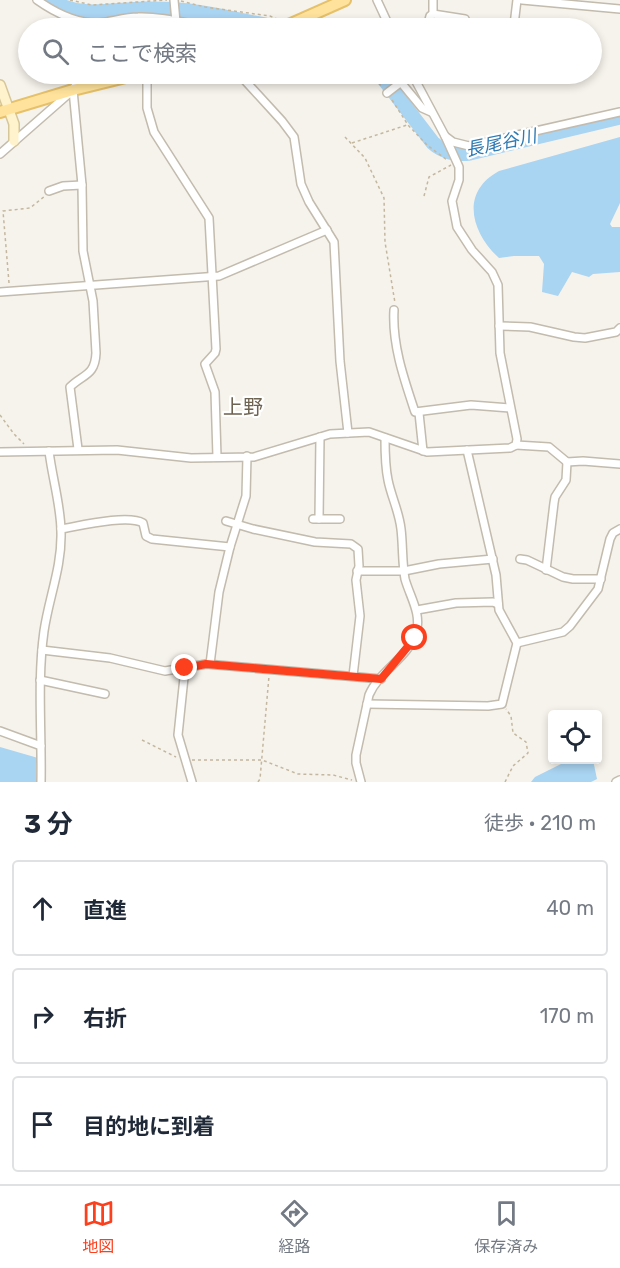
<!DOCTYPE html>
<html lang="ja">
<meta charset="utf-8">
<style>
body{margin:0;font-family:Rubik,"Noto Sans JP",sans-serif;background:#f6f6f7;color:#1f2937}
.controls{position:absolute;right:18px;bottom:18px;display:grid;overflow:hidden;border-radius:6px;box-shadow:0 3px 9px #0003}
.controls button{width:54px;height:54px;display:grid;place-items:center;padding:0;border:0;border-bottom:2px solid #e0e1e3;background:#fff;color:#1f2937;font:30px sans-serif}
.stop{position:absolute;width:18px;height:18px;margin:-14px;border:4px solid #fc3f1d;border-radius:50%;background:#fff}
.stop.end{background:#fc3f1d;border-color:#fff;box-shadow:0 2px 6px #0008}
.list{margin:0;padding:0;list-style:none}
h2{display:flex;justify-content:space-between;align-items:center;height:78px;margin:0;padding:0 24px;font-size:26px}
h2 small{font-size:20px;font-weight:400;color:#747a83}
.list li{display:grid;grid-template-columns:39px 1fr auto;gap:18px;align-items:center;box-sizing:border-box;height:96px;margin:0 12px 12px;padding:0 12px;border:2px solid #e0e1e3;border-radius:6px}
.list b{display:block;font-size:22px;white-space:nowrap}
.list em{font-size:20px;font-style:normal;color:#747a83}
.icon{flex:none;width:33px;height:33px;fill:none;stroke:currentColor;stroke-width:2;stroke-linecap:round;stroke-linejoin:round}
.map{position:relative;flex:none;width:620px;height:782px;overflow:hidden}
.search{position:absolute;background:#fff;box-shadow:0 3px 9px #0003;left:18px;right:18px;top:18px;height:66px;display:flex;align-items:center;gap:15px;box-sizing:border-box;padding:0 21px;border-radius:33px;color:#747a83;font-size:22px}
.sheet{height:402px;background:#fff}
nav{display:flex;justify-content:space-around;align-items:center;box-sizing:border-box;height:84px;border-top:2px solid #e0e1e3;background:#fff;font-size:16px;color:#747a83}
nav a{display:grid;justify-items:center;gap:3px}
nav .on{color:#fc3f1d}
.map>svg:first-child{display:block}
</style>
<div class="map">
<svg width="620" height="782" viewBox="0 0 620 782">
<rect width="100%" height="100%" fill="#f6f3ec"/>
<g fill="#a9d4f2">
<path d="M620,137V203L610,224L612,227H620V272L593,274L589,277L572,272L558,296L542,292L544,264L539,256H514L499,258C472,233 459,193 499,171Z"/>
<polygon points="0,747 38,758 36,765 36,782 0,782"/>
<polygon points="569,760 593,760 597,779 591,782 531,782 535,777"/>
</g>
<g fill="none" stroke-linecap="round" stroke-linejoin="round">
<g stroke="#a9d4f2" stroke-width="15">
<path d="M50,0C81,20 112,9 145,9C156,9 167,9 178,10C207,12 236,20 265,25"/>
<path d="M380,74L433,143C443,152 457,155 470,153L620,117"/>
</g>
<defs>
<g id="street">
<path d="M37,0C54,12 75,23 97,23C111,22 124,17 138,17C162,16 188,24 212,28"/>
<polyline points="174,0 176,22"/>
<polyline points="377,0 390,28"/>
<polyline points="433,0 433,14"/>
<polyline points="522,0 620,9"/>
<polyline points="298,22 328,28"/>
<polyline points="514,25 517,0"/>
<polyline points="427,28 430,16 433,14 465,19"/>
<polyline points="145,74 147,82 147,108 154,132 209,218 216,349 215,353 205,364 215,392 217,457"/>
<polyline points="239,74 282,121 294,137 301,184 309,202 334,242 340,361 348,433"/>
<polyline points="394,74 422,108 431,112"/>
<polyline points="412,74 445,136 453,142 469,146 620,112"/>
<path d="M73,90L82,185L83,251L93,301L96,353C95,376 83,374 70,387L78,449"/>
<polyline points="387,93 400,83"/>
<polyline points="0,154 73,90 81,74"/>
<polyline points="49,191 63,186 82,185"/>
<polyline points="0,292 219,276 327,230"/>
<path d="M394,310C392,345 404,379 415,412L471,405L510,408"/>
<polyline points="499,326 530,327 574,337 585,338 616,332 620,328"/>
<polyline points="419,413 423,451"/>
<polyline points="516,445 549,447 567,462 583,461 620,464"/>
<polyline points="0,452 117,450 191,458 254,457 330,434 369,432 427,452 510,448 516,445 517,439 500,353 498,285 492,272 472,250 457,227 452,201 459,180 459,167 445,136"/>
<polyline points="313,519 340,519"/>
<polyline points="319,519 320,437"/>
<polyline points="226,521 253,529 315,542 351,544 358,549 359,566 356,580 360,616 353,676"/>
<path d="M61,529C79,526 128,514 143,523L146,536L152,539L230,547"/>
<polyline points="520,559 527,560 563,577 573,579 601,579"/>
<polyline points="546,570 554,503 555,497 566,480 567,462"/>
<polyline points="357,571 404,571 439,564 493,559"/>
<polyline points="417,610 456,603 493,602 498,604"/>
<polyline points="517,643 563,632 570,626 598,589 610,539 613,533 620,529"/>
<polyline points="42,650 110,658 165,671 206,664 381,679"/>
<polyline points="210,664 219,592 230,547 246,496 247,456"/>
<polyline points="185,668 178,735 192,782"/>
<polyline points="40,680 105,694"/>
<polyline points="367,704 488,706 502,704 517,643 499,610 496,575 467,450"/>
<polyline points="0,731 41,746"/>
<path d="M41,782C42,732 37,681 44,631C49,597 62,567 61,532C61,506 52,477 49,451"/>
<path d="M361,782L356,763V755L369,695C379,671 408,658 416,633C422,614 410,597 405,579C402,563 403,545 401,529C399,511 391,496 388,480C385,466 385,452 385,438"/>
<polyline points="616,782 620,780"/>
</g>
<polyline id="secondary" points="0,85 14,124 14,141"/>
<g id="primary">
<polyline points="282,28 345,0"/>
<polyline points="0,112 73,90 138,74"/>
</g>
</defs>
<use href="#street" stroke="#c2bbae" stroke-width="10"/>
<use href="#secondary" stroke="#d6c79b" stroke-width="12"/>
<use href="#primary" stroke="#e6c16a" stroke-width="14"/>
<g stroke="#c4b79f" stroke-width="1.5" stroke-dasharray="3 3" stroke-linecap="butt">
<polyline points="70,0 92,5 167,0"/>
<polyline points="181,1 205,7 270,16 279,20"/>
<polyline points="371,74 382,87"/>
<polyline points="392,100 408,125 427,145 447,160"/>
<polyline points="345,137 365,158 384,198 385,242 395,303"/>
<polyline points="352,143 407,125"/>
<polyline points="424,196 429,177 451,165"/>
<polyline points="9,283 3,211 30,208 45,196"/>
<polyline points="0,415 14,434 24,444"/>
<polyline points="142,740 176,757"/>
<polyline points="192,760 262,760 298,774 333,775 352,780"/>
<polyline points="258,782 260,779 269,676"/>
<polyline points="505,782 513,766 528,753 526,742 513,733 511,716 506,709"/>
</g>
<use href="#street" stroke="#fff" stroke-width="7"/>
<use href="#secondary" stroke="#fff3cd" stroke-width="9"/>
<use href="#primary" stroke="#ffe39c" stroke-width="10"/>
</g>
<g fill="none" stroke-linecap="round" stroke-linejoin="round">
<polyline stroke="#fc3f1d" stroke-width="8" points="185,668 206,664 381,679 415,638"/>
</g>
<g text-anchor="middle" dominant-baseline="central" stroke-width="4.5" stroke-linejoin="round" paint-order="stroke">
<g font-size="18" font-style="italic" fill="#2e7ab2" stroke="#fff">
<text transform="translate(501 143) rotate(-12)">長尾谷川</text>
</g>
<g font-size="20" fill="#6e6250" stroke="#fff">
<text x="243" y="407">上野</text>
</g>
</g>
</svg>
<div class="controls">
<button><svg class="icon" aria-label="locate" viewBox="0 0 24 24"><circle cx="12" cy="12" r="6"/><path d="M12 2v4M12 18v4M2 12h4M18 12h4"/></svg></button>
</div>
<div class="stop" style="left:415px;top:638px"></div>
<div class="stop end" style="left:185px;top:668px"></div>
<div class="search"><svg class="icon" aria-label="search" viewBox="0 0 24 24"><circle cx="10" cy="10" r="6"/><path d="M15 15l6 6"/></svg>ここで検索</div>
</div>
<section class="sheet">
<h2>3 分<small>徒歩 · 210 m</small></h2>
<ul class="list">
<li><svg class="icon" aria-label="ahead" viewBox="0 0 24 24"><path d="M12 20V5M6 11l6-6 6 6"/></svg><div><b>直進</b></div><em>40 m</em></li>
<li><svg class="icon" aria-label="right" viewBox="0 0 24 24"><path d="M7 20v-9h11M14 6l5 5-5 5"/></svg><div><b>右折</b></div><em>170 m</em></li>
<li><svg class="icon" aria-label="arrive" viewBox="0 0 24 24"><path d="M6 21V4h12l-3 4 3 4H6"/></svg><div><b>目的地に到着</b></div></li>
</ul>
</section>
<nav>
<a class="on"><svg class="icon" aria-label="map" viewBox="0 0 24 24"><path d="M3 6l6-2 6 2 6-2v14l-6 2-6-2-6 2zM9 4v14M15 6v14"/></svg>地図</a>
<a><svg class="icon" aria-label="directions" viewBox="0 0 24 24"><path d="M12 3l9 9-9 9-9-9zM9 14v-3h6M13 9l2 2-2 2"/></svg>経路</a>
<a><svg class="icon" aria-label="saved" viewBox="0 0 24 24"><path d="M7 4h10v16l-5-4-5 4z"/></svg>保存済み</a>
</nav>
